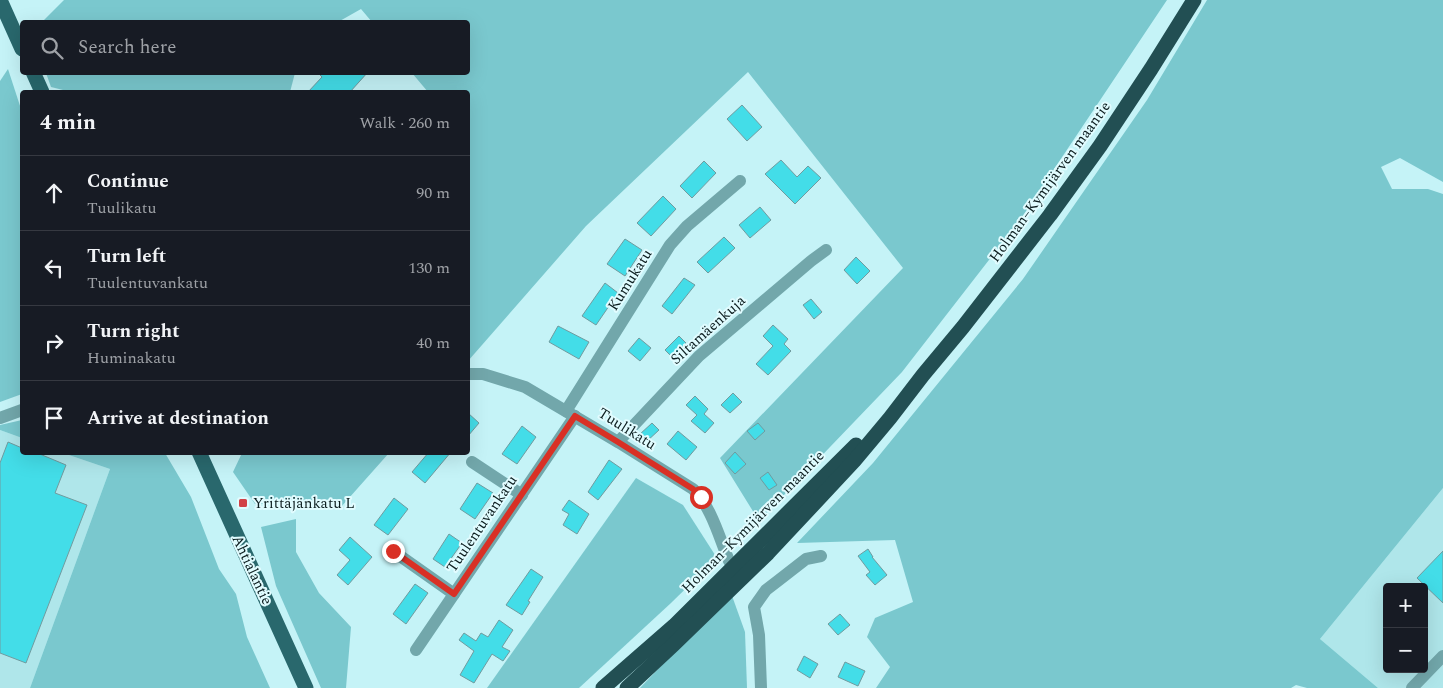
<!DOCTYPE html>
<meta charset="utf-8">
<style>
body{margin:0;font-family:Spectral,serif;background:#20242c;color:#f1f3f6}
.controls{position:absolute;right:15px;bottom:15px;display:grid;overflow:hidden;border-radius:5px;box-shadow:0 5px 20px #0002}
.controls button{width:45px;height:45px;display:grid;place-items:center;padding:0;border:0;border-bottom:1px solid #363941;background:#171b24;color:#f1f3f6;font:25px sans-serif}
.stop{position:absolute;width:15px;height:15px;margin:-11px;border:4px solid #d93025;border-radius:50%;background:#fff}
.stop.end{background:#d93025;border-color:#fff;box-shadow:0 1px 5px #0008}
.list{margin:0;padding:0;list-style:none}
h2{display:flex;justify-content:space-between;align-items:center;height:65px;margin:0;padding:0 20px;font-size:21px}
h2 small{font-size:16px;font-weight:400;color:#9ea1a6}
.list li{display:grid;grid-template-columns:32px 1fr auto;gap:15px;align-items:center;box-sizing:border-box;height:75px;padding:0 20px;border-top:1px solid #363941}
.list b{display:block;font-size:19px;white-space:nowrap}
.list p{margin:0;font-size:16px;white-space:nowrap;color:#9ea1a6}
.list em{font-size:16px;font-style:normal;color:#9ea1a6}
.icon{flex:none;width:28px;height:28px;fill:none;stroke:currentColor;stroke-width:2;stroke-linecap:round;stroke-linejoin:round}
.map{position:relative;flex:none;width:1443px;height:688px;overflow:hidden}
.search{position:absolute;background:#171b24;box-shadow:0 5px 20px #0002;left:20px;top:20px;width:450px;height:55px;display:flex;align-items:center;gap:12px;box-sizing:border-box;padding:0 18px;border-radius:5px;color:#9ea1a6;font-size:19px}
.panel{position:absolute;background:#171b24;box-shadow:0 5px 20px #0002;left:20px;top:90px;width:450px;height:365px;border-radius:5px}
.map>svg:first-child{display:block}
</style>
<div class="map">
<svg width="1443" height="688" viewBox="0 0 1443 688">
<rect width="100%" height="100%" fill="#c5f3f7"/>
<g fill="#afe6ea" fill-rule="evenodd">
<polygon points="0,430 22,438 22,452 63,453 110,469 30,688 0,688"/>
<path d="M1443,488V688H1378L1320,639ZM1387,587H1424V669H1387Z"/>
</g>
<g fill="#7ac8ce">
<polygon points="64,0 1167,0 1020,220 902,372 759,521 720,458 903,268 748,72 586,226 468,361 468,92 428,92 412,73 468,72 468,22 372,22 361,9 338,22 42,22"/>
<polygon points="1207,0 1443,0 1443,182 1400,158 1381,167 1392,189 1428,189 1443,194 1443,488 1320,639 1378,688 1307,688 1296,685 1291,688 876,688 890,667 867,637 875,618 913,602 895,540 797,543 873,463 1023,279 1147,100"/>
<polygon points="8,69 22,112 22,394 0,402 0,81"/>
<polygon points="46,73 295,73 290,92 71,92 51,87"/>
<polygon points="22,420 22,438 0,430 0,425"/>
<polygon points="63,453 165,453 191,497 219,569 236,594 247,637 270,688 30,688 110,469"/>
<polygon points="242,453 242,452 389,453 341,507 329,504 255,504 233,472"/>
<polygon points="636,478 683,505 717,558 671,603 579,688 487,688"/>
<polygon points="296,519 296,552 319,593 351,627 346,688 321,688 276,586 261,527"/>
<polygon points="731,593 745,632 747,688 640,688"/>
</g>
<g fill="#43dde8" stroke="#709b9f">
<polygon points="317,72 368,72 350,92 308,92 322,77"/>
<polygon points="742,105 762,127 747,141 727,119"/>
<polygon points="781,160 797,177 808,166 821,178 795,204 765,174"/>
<polygon points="704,161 716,173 692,198 680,186"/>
<polygon points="663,196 676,209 651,236 637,223"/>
<polygon points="760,207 771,220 750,238 739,225"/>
<polygon points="724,237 735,248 708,273 697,262"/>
<polygon points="625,239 642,250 625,276 607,264"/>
<polygon points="856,257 870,271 857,284 844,270"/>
<polygon points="684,278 695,285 672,314 662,306"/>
<polygon points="605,283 618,293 596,325 582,316"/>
<polygon points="811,299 822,312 814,319 803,305"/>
<polygon points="773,325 788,339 784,344 791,351 768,375 756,364 773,346 763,336"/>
<polygon points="558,326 589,342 579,359 549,342"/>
<polygon points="679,336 686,343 672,357 665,350"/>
<polygon points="639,338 651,348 640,361 628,351"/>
<polygon points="733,393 742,402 730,413 721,405"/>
<polygon points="695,396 708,409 704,414 714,423 705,433 691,421 697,415 686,405"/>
<polygon points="468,413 479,423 468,436"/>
<polygon points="652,423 659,430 646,442 639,435"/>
<polygon points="758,423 765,431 755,440 747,431"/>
<polygon points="522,426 536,437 517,464 502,454"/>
<polygon points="678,431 697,447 686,460 667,444"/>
<polygon points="8,442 22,448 22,452 35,452 66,465 55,493 87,505 26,663 0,653 0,463"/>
<polygon points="429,452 451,452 425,483 412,472"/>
<polygon points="735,452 746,464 735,474 725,463"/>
<polygon points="609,460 622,469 598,500 588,492"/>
<polygon points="768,472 777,485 769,490 760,478"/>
<polygon points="477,483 493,493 475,519 460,509"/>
<polygon points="394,498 408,509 388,535 374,525"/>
<polygon points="569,500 589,514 577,534 563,525 569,514 562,510"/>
<polygon points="449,534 462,543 445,567 433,559"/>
<polygon points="350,537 372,557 348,585 337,575 350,560 339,550"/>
<polygon points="868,549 873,557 872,557 887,575 875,585 866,575 870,572 858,556"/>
<polygon points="1443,551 1443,603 1417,578"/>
<polygon points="531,569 543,577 528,601 530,602 522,615 506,605"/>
<polygon points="415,584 428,593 406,624 393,614"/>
<polygon points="840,614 850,625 838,635 828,624"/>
<polygon points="499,620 513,630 502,647 510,651 503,661 492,654 474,683 460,675 474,651 459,640 464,633 476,641 481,633 488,637"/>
<polygon points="804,656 818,664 810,678 797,670"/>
<polygon points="845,662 865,671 858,686 838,677"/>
</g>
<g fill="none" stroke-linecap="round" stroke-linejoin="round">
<g stroke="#72a7ab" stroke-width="12">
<path d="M468,374H483L525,387L618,442L693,489C712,508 719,537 729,561"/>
<polyline points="566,411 670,245 687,226 740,181"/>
<polyline points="0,418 22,410"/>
<polyline points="618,442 699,356 811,261 826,250"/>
<polyline points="472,462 522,495"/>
<polyline points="393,551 454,594"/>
<polyline points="416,650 575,416"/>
<polyline points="761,688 759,635 754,607 766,590 779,580 806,559 821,556"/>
<polyline points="1412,688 1443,656"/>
</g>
<g stroke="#29686d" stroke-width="15">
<polyline points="0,0 22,49"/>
<polyline points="33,72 42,92"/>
<polyline points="199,452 306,688"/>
</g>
<g stroke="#224f53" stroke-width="15">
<polyline points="603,688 674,626 856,445"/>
<polyline points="627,688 673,645 768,553 854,461 890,418 923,375 963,327 1050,215 1100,146 1151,69 1194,0"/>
</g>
</g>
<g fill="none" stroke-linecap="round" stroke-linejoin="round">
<polyline stroke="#d93025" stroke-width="6" points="393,551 454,594 575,416 618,442 693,489 701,497"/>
</g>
<rect fill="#d14147" stroke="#e1fcff" stroke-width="2" x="238" y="498" width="10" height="10" rx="2.5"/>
<g text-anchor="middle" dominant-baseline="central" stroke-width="4" stroke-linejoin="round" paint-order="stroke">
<g font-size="15" fill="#0c1d1f" stroke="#e1fcff">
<text transform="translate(1050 182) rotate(-54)">Holman–Kymijärven maantie</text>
<text transform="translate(630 280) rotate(-58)">Kumukatu</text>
<text transform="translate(708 330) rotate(-42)">Siltamäenkuja</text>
<text transform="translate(627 429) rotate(32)">Tuulikatu</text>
<text transform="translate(753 522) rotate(-45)">Holman–Kymijärven maantie</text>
<text transform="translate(482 524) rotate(-56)">Tuulentuvankatu</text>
<text transform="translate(252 570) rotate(65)">Ahtialantie</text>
</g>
<g font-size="15" fill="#0c1d1f" stroke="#e1fcff" text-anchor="start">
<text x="253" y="503">Yrittäjänkatu L</text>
</g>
</g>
</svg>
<div class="controls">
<button>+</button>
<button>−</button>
</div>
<div class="stop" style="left:701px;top:497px"></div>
<div class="stop end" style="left:393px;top:551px"></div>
<div class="search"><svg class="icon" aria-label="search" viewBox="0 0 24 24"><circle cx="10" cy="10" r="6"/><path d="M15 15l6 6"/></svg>Search here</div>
<section class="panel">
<h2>4 min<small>Walk · 260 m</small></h2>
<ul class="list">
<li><svg class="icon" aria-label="ahead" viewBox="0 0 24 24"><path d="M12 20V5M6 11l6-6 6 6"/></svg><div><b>Continue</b><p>Tuulikatu</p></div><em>90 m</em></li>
<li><svg class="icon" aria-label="left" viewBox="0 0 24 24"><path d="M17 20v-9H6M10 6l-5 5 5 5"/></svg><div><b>Turn left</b><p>Tuulentuvankatu</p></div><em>130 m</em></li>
<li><svg class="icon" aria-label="right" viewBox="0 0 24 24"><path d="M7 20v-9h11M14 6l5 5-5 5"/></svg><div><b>Turn right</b><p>Huminakatu</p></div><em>40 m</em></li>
<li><svg class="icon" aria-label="arrive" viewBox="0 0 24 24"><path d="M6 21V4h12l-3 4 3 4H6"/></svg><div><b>Arrive at destination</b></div></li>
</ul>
</section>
</div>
